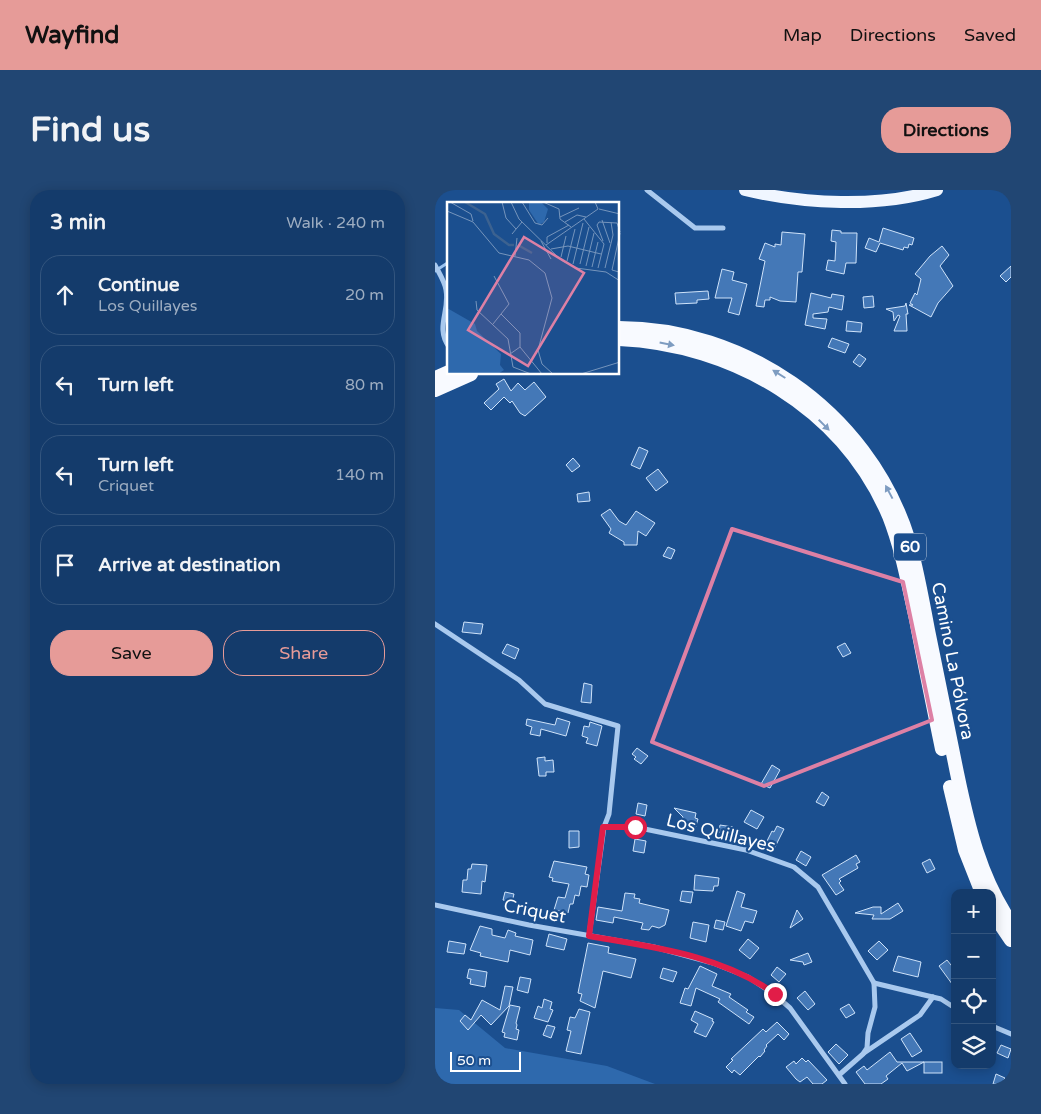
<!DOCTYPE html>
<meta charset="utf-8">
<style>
body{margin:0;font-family:"Varela Round",sans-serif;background:#214673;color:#f1f3f6}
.controls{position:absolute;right:15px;bottom:15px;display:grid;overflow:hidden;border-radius:10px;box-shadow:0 2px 12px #0003}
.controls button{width:45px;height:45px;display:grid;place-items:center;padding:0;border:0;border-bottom:1px solid #33557e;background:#143b6b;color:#f1f3f6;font:25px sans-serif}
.scale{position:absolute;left:15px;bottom:12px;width:71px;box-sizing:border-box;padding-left:5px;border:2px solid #fff;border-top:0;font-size:14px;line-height:18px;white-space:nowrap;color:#fff;-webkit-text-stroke:4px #1b4f8f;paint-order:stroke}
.stop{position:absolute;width:15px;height:15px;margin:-11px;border:4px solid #e11d48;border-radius:50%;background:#fff}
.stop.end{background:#e11d48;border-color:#fff;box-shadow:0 1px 5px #0008}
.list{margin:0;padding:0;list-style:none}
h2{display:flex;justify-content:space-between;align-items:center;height:65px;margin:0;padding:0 20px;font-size:21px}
h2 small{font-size:16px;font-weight:400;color:#9dadc1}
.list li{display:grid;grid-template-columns:32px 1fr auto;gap:15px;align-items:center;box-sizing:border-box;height:80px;margin:0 10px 10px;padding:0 10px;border:1px solid #33557e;border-radius:20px}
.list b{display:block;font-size:19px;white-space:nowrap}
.list p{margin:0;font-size:16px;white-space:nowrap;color:#9dadc1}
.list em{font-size:16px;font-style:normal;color:#9dadc1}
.actions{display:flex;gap:10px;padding:15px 20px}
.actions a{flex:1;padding:11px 0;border:1px solid #e69b98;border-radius:20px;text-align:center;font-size:18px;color:#e69b98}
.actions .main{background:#e69b98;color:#111}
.icon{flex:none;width:28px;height:28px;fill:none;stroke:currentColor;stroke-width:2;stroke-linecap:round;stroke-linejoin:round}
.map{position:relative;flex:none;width:576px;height:894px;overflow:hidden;border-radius:20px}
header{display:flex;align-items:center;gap:30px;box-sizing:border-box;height:70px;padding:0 25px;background:#e69b98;color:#111}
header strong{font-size:24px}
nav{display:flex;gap:28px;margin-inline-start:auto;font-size:18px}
.intro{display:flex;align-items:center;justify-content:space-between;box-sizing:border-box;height:120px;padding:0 30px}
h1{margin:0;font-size:35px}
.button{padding:12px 22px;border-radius:20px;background:#e69b98;color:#111;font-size:18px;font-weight:700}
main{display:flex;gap:30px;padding:0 30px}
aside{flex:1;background:#143b6b;border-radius:20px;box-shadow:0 2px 12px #0003}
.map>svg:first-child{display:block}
</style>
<header>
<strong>Wayfind</strong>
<nav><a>Map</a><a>Directions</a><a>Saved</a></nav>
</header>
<div class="intro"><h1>Find us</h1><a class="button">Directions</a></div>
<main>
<aside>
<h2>3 min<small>Walk · 240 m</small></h2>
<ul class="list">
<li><svg class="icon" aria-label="ahead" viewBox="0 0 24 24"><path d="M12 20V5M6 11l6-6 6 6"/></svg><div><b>Continue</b><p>Los Quillayes</p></div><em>20 m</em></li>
<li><svg class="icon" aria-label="left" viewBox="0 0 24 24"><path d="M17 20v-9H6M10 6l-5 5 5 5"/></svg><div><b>Turn left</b></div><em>80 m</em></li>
<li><svg class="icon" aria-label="left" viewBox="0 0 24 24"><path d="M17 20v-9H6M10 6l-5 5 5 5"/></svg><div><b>Turn left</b><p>Criquet</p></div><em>140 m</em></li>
<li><svg class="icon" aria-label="arrive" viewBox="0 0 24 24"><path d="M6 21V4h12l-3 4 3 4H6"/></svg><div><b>Arrive at destination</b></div></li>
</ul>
<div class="actions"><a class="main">Save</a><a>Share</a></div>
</aside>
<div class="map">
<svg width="576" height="894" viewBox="0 0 576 894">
<rect width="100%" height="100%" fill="#1b4f8f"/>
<polygon fill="#2e69ad" points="0,818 24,820 70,858 172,876 220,894 0,894"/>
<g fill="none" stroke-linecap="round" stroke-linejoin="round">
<polyline stroke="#9cc4f0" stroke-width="3" points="0,81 14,72"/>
</g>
<g fill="#4478b7" stroke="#cfe3fa">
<polygon points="448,38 479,48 477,55 474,54 473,58 469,57 468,60 445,53 441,62 430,58 434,48 444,52"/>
<polygon points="397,40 406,41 406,43 422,43 421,73 411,73 409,84 391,80 393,70 400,71 401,52 396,51"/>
<polygon points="347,42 370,44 367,82 363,82 361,112 345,111 335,107 335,110 330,110 329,117 321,116 330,71 324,69 330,53 340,57 340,54 346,55"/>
<polygon points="507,56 514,65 505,76 518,96 503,113 496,127 474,115 478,115 475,113 480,103 482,105 486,89 480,84 495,66"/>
<polygon points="576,76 576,87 571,92 565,86"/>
<polygon points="287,79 299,82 297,90 312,94 304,125 293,122 297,108 280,108"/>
<polygon points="273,101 274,109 262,110 262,113 241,114 240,103"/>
<polygon points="376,103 396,108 397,104 409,106 407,120 394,117 393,122 378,124 378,128 392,129 390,139 370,135"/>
<polygon points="438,106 439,117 429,118 428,107"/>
<polygon points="471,113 473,124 471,124 472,141 459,141 465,126 463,125 459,131 458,122 451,119 470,116"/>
<polygon points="412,131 427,133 426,142 411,141"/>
<polygon points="397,148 414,154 410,163 393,157"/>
<polygon points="424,164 431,169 425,177 418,172"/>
<polygon points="69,189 76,201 83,193 90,200 99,192 111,207 90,226 85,223 77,211 75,213 69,207 56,220 49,213 64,199 61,194"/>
<polygon points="204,257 213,261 205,279 196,275"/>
<polygon points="138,268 145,276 137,282 131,275"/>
<polygon points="223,279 233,292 221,301 211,288"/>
<polygon points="154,302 155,311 143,312 142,304"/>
<polygon points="175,319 184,331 191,335 201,321 220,333 211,346 203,341 202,355 189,355 189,352 174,343 176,339 166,325"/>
<polygon points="233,357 240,360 236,369 228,366"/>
<polygon points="29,432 48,434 46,444 27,442"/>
<polygon points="410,453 416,463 408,467 402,457"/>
<polygon points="72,454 84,459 80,469 67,463"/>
<polygon points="149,493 157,495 156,513 146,512"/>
<polygon points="122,528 135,532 131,546 106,539 105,546 95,544 97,537 91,535 92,529 120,535"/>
<polygon points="155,532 167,536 162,556 151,553 153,548 147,546 149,536 154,537"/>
<polygon points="202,558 213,566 206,574 199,569 201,567 197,564"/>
<polygon points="110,567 110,571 118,570 119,582 111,582 111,586 104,586 102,568"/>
<polygon points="337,575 345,580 335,598 326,594"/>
<polygon points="387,602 394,607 389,616 381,612"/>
<polygon points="203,613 212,615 210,626 201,624"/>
<polygon points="239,618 261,623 260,628 263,629 260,639 250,637 251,633 247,632 248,627"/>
<polygon points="316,620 329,627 322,639 309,632"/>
<polygon points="285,635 298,637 296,647 284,642"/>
<polygon points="342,636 349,639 339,659 330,655 337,641 339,642"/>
<polygon points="134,641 144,641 144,657 134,658"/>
<polygon points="200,649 211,651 209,663 198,661"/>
<polygon points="366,661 376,667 371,676 361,670"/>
<polygon points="421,665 425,672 421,674 423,678 404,689 406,691 404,693 409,700 401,705 387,685"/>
<polygon points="495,669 500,679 492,683 487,673"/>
<polygon points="119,671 152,677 150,684 154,685 152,697 146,696 144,706 140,705 138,714 135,714 133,723 119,720 123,707 130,708 134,694 117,691 118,688 114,687"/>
<polygon points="37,674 52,675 50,692 47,691 46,704 27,702 28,690 32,690 33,679 36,679"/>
<polygon points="260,685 284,688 283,696 279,696 278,701 259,700"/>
<polygon points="247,701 258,702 256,713 245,711"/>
<polygon points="302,701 310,704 306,717 322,721 318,733 310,731 306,741 291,736"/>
<polygon points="70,702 79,704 77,712 68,710"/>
<polygon points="190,703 200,704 199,708 205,709 204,713 234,720 230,735 224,738 217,736 214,740 206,739 208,733 179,727 178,733 161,730 163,717 187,721"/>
<polygon points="463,713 468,721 455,729 437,729 439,725 420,723 438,717 446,717 446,724"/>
<polygon points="362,720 368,729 355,738"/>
<polygon points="281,730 290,732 288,740 279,738"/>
<polygon points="258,732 274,735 271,752 255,748"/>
<polygon points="45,736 57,739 57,745 70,748 73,740 81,743 80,746 98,750 95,765 75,760 73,772 45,766 46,763 35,760"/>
<polygon points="114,744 132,749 129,760 111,756"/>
<polygon points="313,749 324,758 315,769 304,760"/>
<polygon points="14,751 31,754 29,764 12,762"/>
<polygon points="444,751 453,760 442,770 433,761"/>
<polygon points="153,753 174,757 173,763 201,769 196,788 168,781 160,818 145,811 147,804 143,803"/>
<polygon points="373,763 377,772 369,775 368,772 355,770"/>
<polygon points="463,766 486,772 483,787 458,781"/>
<polygon points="512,770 520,780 520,798 504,776"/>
<polygon points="265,776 282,784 277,796 296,804 294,807 313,820 311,822 319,827 314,834 283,812 285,809 261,798 256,816 245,813 250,798 253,799"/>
<polygon points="342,777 351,784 344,792 336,785"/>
<polygon points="228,778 242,782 238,792 225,788"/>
<polygon points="34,779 52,782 50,797 35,794 36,789 32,788"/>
<polygon points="85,787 96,789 93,803 82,800"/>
<polygon points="70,796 78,797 74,816 56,835 46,825 33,840 25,831 30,825 36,830 47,810 65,820"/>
<polygon points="370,801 380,814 373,820 362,808"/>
<polygon points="109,809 117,812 115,819 118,820 113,832 99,828 103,816 107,818"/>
<polygon points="414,814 420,823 411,828 405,819"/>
<polygon points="75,815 85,817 81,833 82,835 81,839 84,840 82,850 69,847 70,843 67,842"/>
<polygon points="144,819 155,822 146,864 131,861 136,841 132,840 135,827 140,828"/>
<polygon points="260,821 278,829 277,831 279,832 271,847 259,842 263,834 256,830"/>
<polygon points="342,832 354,844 349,850 343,844 331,855 332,856 329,860 330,861 325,867 324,866 305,885 299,880 297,883 291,877 298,870 296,869 328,839 331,842"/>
<polygon points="112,835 120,837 116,848 108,845"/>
<polygon points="475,843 487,861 477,867 466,849"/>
<polygon points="401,854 413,865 404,874 393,862"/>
<polygon points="566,855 576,859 573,868 562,863"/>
<polygon points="455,862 462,872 489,872 472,881 467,873 451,886 453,889 446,894 430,894 421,882 429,876 432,880"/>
<polygon points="367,868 371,872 373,870 392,890 387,894 378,894 372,887 365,892 361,889 351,877 359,871 361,874"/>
<rect x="489" y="872" width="18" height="11"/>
<polygon points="561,884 570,888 567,894 558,894"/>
</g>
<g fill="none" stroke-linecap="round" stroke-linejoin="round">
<g stroke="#a9c9ee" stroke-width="5">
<polyline points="212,0 260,38 288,38"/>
<path d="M0,75C4,83 10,92 11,100C15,122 0,137 14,157"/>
<polyline points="0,434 84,490 110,514 183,536 174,624 169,637 154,746"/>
<polyline points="169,637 200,637 311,660 359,677 383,697 439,793 440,817 433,843 432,858 428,864 404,885"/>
<polyline points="0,715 94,735 219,757 278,773 313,787 339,804 355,818 410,894"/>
<polyline points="439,793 506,809 520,818"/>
<polyline points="557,836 576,844"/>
<polyline points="429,863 485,825 498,807"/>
</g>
<path stroke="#f0f6ff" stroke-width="12" d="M310,0C368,14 444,18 502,0"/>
<g stroke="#f8faff" stroke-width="14">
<path d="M184,138C246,138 306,158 357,193C411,230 453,285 473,348C482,378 487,409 493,440C503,488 512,535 522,583C533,636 545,688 576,733"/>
<path d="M184,149C298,154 408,218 454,326C467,359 473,394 481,429C489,472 498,515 507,559"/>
<polyline points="0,188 14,182"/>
<polyline points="0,200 36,184"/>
<polyline points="515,597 530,660 547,703"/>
<polyline points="557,722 576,750"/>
</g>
</g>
<defs><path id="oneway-solid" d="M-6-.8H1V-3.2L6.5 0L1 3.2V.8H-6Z" transform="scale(1.25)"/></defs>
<g fill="#7e9cc1">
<use href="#oneway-solid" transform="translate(232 154) rotate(11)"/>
<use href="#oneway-solid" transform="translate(344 184) rotate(-148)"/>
<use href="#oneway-solid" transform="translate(389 235) rotate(45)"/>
<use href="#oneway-solid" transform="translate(454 302) rotate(-118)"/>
</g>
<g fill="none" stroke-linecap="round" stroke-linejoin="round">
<path stroke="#e11d48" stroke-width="6" d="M200,637H168L154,746C217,757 287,765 340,804"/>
</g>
<path fill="none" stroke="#dd80a5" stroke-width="4" stroke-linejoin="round" d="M297,339L468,392L497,530L329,596L217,552Z"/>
<g text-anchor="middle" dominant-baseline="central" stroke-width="4.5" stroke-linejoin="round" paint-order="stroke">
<rect fill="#1b4f8f" stroke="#bbcadd" stroke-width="1" x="459" y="343.5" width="32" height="27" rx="4"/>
<g font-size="16" font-weight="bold" fill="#fff">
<text x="475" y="357">60</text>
</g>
<g font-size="18" fill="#fff" stroke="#1b4f8f">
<text transform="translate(518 471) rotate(79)">Camino La Pólvora</text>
<text transform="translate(286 643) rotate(14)">Los Quillayes</text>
<text transform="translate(100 721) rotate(11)">Criquet</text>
</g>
</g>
<g transform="translate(12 12)">
<rect width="172" height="172" fill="#1b4f8f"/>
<path d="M82,0H94L101,7L97,20L92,23L82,8ZM0,106L28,122L30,129L54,152L53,163L57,168L51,172H0Z" fill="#2e69ad"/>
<path fill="none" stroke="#3c6290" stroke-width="2.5" d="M18,0L38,12L47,32L62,43H67M71,43L85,51"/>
<path fill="none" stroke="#7695bc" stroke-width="1" d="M3,0L24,12L26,19M55,0L59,16L69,27M64,0L72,17L114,58L129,66L159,70L173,79M75,0L88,21L95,23L101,16M96,0L112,7L113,17L124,25M152,7L173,12M0,9L26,20L52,51L82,58L98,71L105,96L91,148L95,162L106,172M113,15L132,6M137,17L157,42L151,66M155,18L163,41M118,20L130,13L139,15M65,32L75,20M94,39L104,57M156,39L150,23L152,20L170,21L173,30M100,41V35L122,23M99,43L151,7L148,0M104,47L121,44L154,52M68,54L70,36M114,55L119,34M120,59L128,27M126,62L136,21M133,62L142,25M139,64L147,31M145,65L151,40M158,66L166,33L164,20M172,70L165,68L173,31M29,99L30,108L61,137L66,165L84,172M54,112L73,131V145L63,152M46,122L62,102L47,74M73,145L95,172M134,172L173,160"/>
<path fill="#dd80a5" fill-opacity="0.15" stroke="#dd80a5" stroke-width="2.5" d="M77,35L137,71L81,164L21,128Z"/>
<rect width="172" height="172" fill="none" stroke="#fff" stroke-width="2.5"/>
</g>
</svg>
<div class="controls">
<button>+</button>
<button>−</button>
<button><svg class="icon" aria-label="locate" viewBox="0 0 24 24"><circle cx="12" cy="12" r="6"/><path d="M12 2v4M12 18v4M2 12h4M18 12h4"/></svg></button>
<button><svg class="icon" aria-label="layers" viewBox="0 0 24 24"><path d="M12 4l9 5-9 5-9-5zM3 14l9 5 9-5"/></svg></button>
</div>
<div class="scale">50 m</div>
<div class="stop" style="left:200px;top:637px"></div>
<div class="stop end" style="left:340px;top:804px"></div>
</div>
</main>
